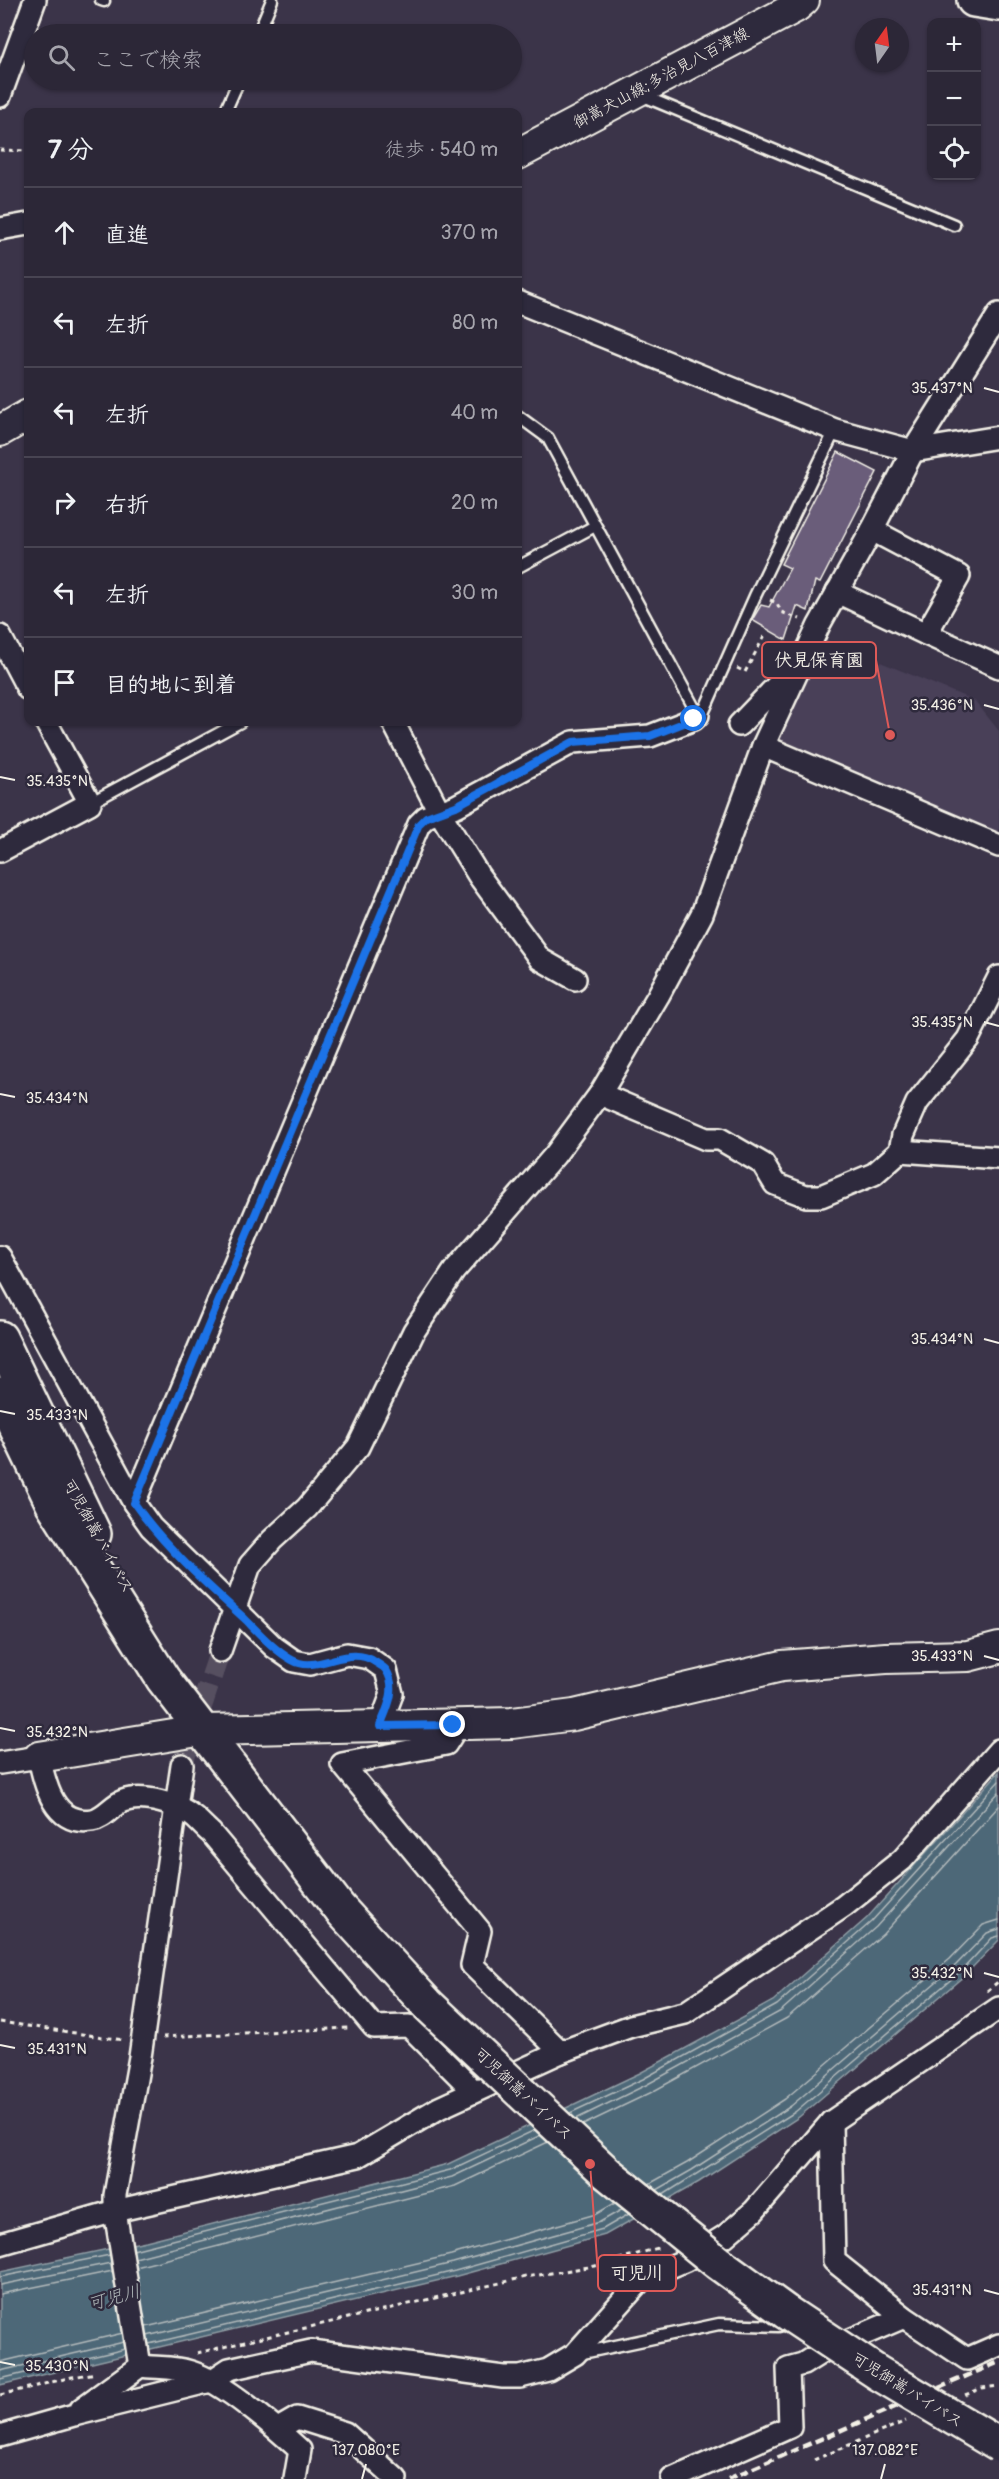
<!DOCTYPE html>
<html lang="ja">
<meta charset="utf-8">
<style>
body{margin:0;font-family:Pangolin,"Klee One",sans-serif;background:#342f3f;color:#f1f3f6}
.controls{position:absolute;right:18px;top:18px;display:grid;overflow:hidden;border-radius:12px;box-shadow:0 2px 4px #0004}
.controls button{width:54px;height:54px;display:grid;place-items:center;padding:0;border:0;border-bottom:2px solid #484452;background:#2c2737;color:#f1f3f6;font:30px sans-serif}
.compass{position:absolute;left:855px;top:18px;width:54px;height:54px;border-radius:50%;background:#2c2737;box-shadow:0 2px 4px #0004;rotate:14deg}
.stop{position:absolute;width:18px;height:18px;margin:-14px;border:4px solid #1a73e8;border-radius:50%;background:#fff}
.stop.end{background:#1a73e8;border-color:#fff;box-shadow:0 2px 6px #0008}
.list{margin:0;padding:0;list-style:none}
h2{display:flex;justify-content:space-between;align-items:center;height:78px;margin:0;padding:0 24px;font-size:26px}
h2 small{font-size:20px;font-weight:400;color:#a6a5ad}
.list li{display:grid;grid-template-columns:39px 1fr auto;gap:18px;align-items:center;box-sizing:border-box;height:90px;padding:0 24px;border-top:2px solid #484452}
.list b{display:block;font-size:22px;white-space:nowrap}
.list em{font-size:20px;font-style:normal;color:#a6a5ad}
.icon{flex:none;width:33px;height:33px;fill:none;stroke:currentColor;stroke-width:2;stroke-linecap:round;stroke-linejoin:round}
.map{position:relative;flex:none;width:999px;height:2479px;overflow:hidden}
.search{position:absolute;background:#2c2737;box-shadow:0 2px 4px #0004;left:24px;top:24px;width:498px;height:66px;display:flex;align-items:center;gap:15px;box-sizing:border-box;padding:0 21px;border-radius:33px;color:#a6a5ad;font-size:22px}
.panel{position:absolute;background:#2c2737;box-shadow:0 2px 4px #0004;left:24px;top:108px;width:498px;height:618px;border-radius:12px}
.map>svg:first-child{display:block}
</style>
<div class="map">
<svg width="999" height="2479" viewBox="0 0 999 2479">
<rect width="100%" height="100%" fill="#3b3449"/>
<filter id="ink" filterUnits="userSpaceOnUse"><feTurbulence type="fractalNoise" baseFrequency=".0167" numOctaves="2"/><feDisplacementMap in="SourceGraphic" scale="12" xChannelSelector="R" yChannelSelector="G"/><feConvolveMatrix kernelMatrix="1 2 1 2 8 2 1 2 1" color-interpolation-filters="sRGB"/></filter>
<g filter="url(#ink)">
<polygon fill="#494058" points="822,638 975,701 999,731 999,835 779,739"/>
<polygon fill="#4e6778" stroke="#909ea5" stroke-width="1.5" points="999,1772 999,1940 965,1975 799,2117 699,2182 605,2235 457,2276 0,2385 0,2272 146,2241 448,2164 640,2073 773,2001 867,1918"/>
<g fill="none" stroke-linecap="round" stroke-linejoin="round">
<g stroke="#b2babb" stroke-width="1.5">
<polyline points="570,2113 643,2079 777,2005 871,1922 999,1781"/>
<polyline points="576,2119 646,2085 781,2011 876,1927 999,1792"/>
<polyline points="583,2125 650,2093 787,2018 883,1934 999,1806"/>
<polyline points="649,2184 687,2163 785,2099 950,1959 983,1925 999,1920"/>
<polyline points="657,2190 692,2170 791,2106 956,1965 987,1933 999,1929"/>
<polyline points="663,2195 795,2112 961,1971 992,1938 999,1936"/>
<polyline points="133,2250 450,2170 535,2130"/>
<polyline points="135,2258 452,2177 541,2135"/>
<polyline points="136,2267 455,2186 548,2142"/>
<polyline points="0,2277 110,2255"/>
<polyline points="0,2285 111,2263"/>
<polyline points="0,2294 113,2271"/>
<polyline points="146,2327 451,2255 596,2214 615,2203"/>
<polyline points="147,2336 453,2263 600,2222 623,2209"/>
<polyline points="149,2344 455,2271 603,2229 629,2214"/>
<polyline points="0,2362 123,2333"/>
<polyline points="0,2371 124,2342"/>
<polyline points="0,2379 125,2349"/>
</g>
</g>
<polygon fill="#6a5d7a" stroke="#f4f1e8" stroke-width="1.5" points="838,452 877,472 820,583 815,581 808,611 797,606 786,640 752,620 761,605 769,607 790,568 781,564"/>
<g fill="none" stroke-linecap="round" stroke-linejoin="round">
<polyline stroke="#575061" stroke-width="21" stroke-dasharray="21 10" stroke-linecap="butt" points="182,1765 220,1651"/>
<defs>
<g id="lane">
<polyline points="101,0 104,1"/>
<polyline points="258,34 272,0"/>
<polyline points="641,95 954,225"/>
<polyline points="225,112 239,80"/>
<polyline points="518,416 548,438 698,715 704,711 755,596 835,430"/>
<polyline points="518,567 595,526"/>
<polyline points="90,803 240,722"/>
<polyline points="578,2354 719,2324 779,2326"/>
</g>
<g id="street">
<polyline points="0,96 35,0"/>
<polyline points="0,229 28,224"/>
<polyline points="518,302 835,430 913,451 999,437"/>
<polyline points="837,592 926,634 959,576 872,530"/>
<polyline points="926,634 999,667"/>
<polyline points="0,636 28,689"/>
<polyline points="393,722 440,813 479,876 540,959 575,979"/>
<polyline points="739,725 792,670"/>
<polyline points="763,746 999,846"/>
<polyline points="0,851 90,803 46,722"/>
<polyline points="600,1094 706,1139 720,1139 763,1164 775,1184 806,1196 821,1196 874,1174 900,1151 903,1135 917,1103 968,1039 999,977"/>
<polyline points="900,1151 999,1158"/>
<polyline points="0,1257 134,1503 151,1527 274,1647 294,1661 310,1664 347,1654 369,1658 386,1670 392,1694 380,1726"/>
<polyline points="134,1503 419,824 426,817 456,806 573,742 650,736 694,719 698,715"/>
<polyline points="220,1651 250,1565 272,1540 307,1508 358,1447 414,1331 454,1271 555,1155 600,1094 658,996 702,914 763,746 819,625 872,530 913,451 999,314"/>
<polyline points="453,1726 453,1733 446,1744 342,1764 480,1931 472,1965 561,2052"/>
<path d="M0,1763L39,1757C45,1785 54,1826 92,1820C105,1818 112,1805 123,1801C143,1794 179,1804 194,1817C200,1822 205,1828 211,1833L374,2027L409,2026L474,2091"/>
<polyline points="831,2122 834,2261 904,2317 967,2359 999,2345"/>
<polyline points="0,2244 115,2211 358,2156 439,2108 561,2052 631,2026 685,2013 844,1906 902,1860 999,1750"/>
<polyline points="829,2349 904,2317"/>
<polyline points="140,2366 115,2211 115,2195 140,2057 182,1765"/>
<path d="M81,2409L140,2366C156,2368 176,2367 191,2372C223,2382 275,2427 300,2450L295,2479"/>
<polyline points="278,2429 297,2418 345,2433 396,2479"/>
<polyline points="0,2436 74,2415 211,2381 229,2369 311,2351 503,2377 520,2377 548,2370 575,2354 642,2279 686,2260 725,2236 754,2211 831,2122 999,2008"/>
<polyline points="672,2479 790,2427 788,2368 803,2364 822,2352"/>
</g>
<g id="secondary">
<polyline points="518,154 796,7 804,0"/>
<polyline points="0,431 28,415"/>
<polyline points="39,1757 204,1730 512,1723 574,1715 782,1666 886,1658 968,1656 999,1648"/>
</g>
<g id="highway">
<polyline points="974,0 999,4"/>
<polyline points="0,1338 94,1534"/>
<polyline points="0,1394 53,1504 163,1679 340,1909 427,2004"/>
</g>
</defs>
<use href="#lane" stroke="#f4f1e8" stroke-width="15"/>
<use href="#street" stroke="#f4f1e8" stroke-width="26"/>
<use href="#secondary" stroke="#f4f1e8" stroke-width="34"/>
<use href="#highway" stroke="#f4f1e8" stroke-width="38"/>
<g stroke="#f4f1e8" stroke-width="3" stroke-dasharray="4.5 4.5" stroke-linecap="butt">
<polyline points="0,150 28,151"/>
<polyline points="770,600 777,603 781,612 800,619"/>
<polyline points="737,668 745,672 765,635"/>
<polyline points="987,1991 999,1981"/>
<polyline points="0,2022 123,2040"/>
<polyline points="163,2037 348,2028"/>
<polyline points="197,2353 526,2277 595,2266 658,2248"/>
<polyline points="0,2395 72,2377 96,2373"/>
<polyline points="965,2395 982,2388 999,2386"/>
<polyline points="814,2460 906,2421"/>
</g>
<use href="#lane" stroke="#2f2a3d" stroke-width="10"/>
<use href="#street" stroke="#2f2a3d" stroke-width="21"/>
<use href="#secondary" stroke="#2f2a3d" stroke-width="30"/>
<use href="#highway" stroke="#2f2a3d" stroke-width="33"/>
<polyline stroke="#f4f1e8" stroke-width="4.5" stroke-dasharray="9 4.5" stroke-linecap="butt" points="728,2479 999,2362"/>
<defs>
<polyline id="highway-bridge" points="427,2004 607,2173 717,2262 786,2312 878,2373 999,2445"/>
</defs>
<use href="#highway-bridge" stroke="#f4f1e8" stroke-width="38" stroke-linecap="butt"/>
<use href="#highway-bridge" stroke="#2f2a3d" stroke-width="33"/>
</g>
</g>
<g fill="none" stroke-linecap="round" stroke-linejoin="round" filter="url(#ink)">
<path stroke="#1a73e8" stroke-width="8" d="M453,1725L380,1726C387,1709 398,1688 386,1670C384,1667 378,1664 375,1662C348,1643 318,1675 292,1660C274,1650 259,1633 244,1618C205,1583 164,1546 134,1503L419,824L426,817L456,806L573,742L650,736L694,719"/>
</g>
<path fill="none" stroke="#f4f1e8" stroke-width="2" d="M984,388L999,392M984,705L999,709M0,777L15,780M984,1022L999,1026M0,1094L15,1097M984,1339L999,1343M0,1411L15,1414M984,1656L999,1660M0,1728L15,1731M984,1973L999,1977M0,2045L15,2048M984,2290L999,2294M0,2362L15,2365M362,2479L366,2464M881,2479L885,2464"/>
<g text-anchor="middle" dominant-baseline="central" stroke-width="5" stroke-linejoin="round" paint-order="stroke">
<g font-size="16" fill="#f4f1e8" stroke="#2f2a3d">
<text transform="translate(661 78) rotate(-28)">御嵩犬山線;多治見八百津線</text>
<text transform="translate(98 1536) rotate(61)">可児御嵩バイパス</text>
<text transform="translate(523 2094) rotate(43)">可児御嵩バイパス</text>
<text transform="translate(907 2390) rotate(32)">可児御嵩バイパス</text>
</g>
<g font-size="18" font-style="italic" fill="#b2babb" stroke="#2f2a3d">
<text transform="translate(114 2298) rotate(-15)">可児川</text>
</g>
</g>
<g font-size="15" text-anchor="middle" fill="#f4f1e8" stroke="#2f2a3d" stroke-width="5" stroke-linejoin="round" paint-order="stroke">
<text x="942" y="393">35.437°N</text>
<text x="942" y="710">35.436°N</text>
<text x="57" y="786">35.435°N</text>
<text x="942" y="1027">35.435°N</text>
<text x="57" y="1103">35.434°N</text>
<text x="942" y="1344">35.434°N</text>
<text x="57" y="1420">35.433°N</text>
<text x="942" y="1661">35.433°N</text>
<text x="57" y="1737">35.432°N</text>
<text x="942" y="1978">35.432°N</text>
<text x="57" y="2054">35.431°N</text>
<text x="942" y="2295">35.431°N</text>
<text x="57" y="2371">35.430°N</text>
<text x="366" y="2455">137.080°E</text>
<text x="885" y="2455">137.082°E</text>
</g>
<path fill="none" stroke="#de5a58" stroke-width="2" d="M890 735L876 660M590 2164L598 2273"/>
<g fill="#de5a58" stroke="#2f2a3d" stroke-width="2">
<circle cx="890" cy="735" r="6"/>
<circle cx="590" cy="2164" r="6"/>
</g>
<g fill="#2f2a3d" stroke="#de5a58" stroke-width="2">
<rect x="762" y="642" width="114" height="36" rx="6"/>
<rect x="598" y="2255" width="78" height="36" rx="6"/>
</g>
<g font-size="18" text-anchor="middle" font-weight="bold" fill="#f4f1e8">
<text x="819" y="666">伏見保育園</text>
<text x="637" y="2279">可児川</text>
</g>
</svg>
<div class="controls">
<button>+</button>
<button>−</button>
<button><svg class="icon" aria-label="locate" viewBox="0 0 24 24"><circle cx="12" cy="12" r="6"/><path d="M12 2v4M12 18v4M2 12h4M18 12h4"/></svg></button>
</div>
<svg class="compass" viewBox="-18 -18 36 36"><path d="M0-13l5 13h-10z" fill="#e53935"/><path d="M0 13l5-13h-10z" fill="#a6a5ad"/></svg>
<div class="stop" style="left:694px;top:719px"></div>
<div class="stop end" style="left:453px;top:1725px"></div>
<div class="search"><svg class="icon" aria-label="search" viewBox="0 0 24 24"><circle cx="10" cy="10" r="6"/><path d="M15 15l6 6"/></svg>ここで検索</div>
<section class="panel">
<h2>7 分<small>徒歩 · 540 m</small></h2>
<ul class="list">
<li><svg class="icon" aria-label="ahead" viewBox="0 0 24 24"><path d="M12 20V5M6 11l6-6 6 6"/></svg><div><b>直進</b></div><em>370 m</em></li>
<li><svg class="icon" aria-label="left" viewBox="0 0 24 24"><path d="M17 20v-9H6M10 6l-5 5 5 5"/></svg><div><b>左折</b></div><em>80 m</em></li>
<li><svg class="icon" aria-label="left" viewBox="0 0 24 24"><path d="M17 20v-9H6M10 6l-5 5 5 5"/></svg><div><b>左折</b></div><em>40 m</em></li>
<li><svg class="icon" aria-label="right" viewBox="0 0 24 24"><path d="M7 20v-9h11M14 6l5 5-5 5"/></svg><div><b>右折</b></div><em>20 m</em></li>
<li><svg class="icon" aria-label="left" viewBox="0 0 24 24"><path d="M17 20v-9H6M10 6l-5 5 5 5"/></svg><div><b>左折</b></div><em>30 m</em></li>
<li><svg class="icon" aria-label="arrive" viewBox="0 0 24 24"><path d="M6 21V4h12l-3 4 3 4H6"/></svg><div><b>目的地に到着</b></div></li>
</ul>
</section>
</div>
